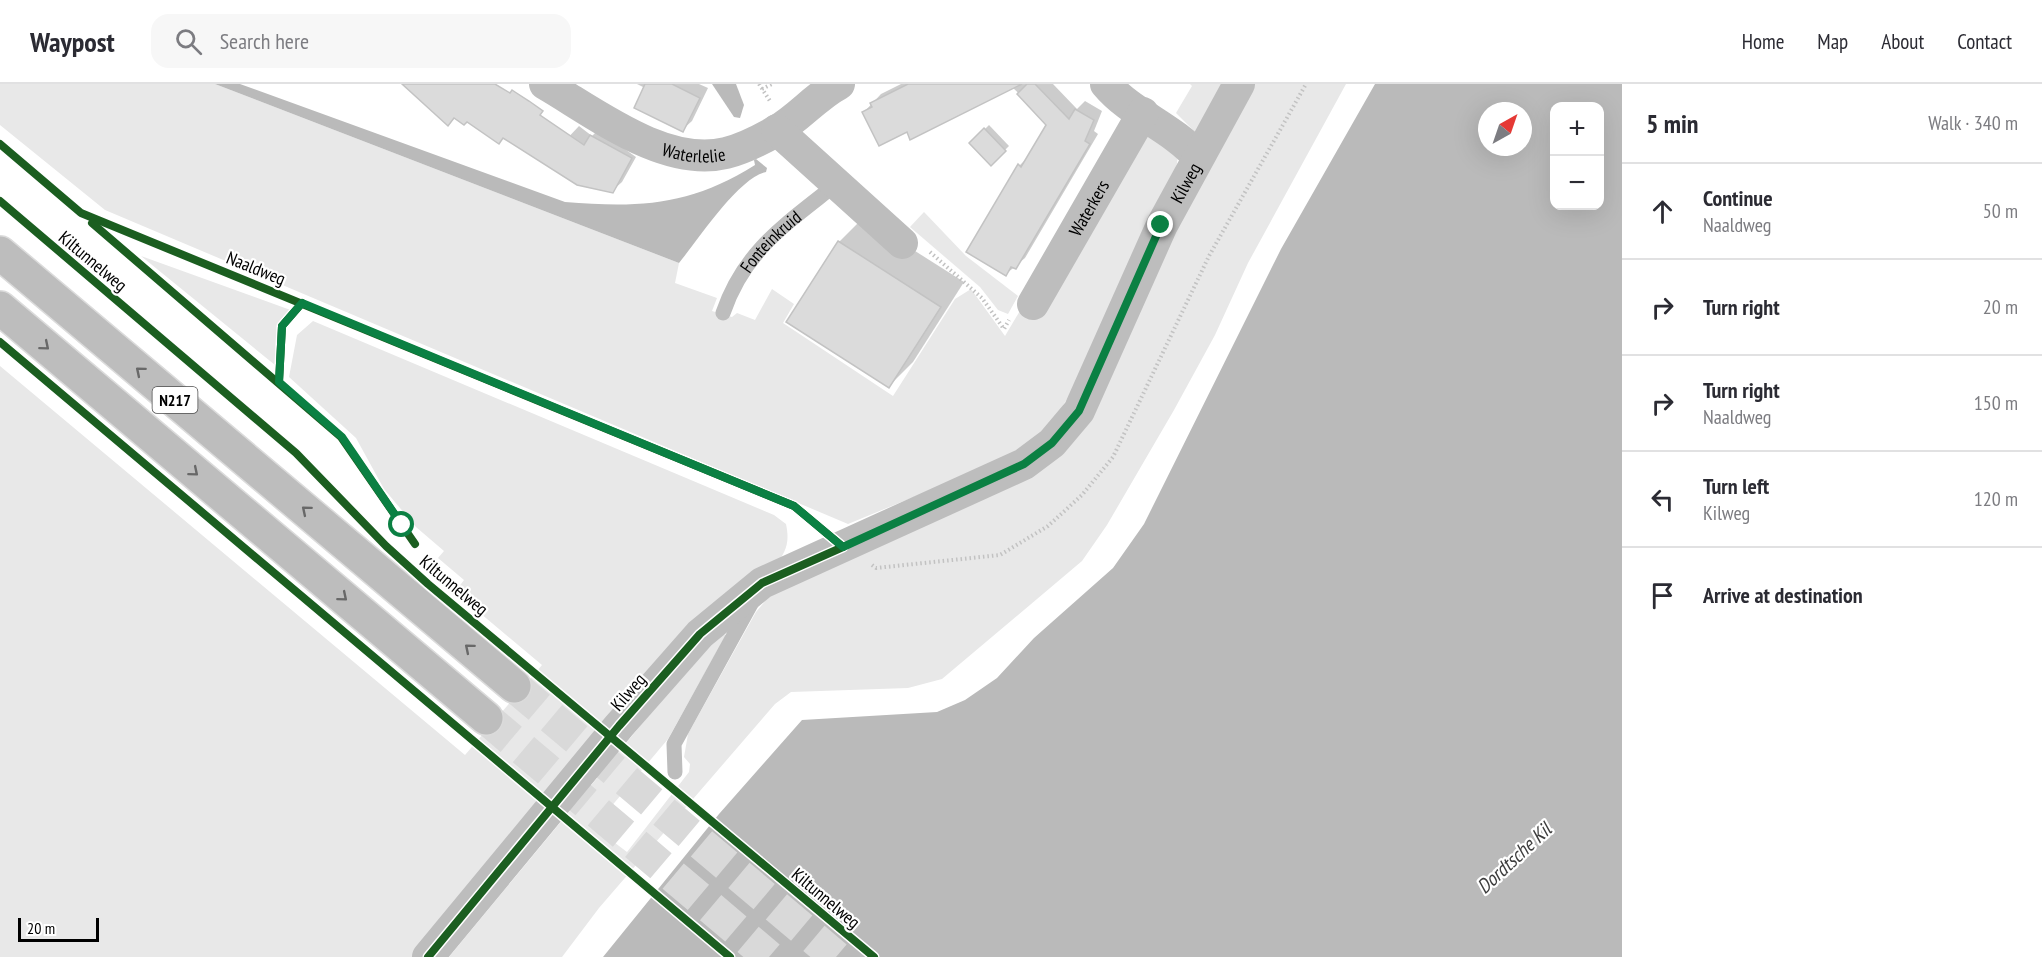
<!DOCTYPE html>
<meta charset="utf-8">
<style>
body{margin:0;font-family:"PT Sans Narrow",sans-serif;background:#f7f7f7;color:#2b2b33}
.controls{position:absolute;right:18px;top:18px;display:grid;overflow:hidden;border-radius:12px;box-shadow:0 6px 24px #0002}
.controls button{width:54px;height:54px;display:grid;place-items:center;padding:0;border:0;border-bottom:2px solid #e1e1e2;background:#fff;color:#2b2b33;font:30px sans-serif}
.compass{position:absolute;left:1478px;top:18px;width:54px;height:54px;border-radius:50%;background:#fff;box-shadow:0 6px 24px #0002;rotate:40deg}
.scale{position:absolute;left:18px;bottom:15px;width:81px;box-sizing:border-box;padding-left:6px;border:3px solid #000;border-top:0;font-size:16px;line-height:21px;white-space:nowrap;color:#000;-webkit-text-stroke:4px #fff;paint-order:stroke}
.stop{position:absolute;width:18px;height:18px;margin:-14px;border:4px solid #0b8043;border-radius:50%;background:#fff}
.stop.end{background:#0b8043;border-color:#fff;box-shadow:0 2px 6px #0008}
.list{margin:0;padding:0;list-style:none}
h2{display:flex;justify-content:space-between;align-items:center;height:78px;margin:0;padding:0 24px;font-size:26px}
h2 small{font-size:20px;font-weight:400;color:#7c7c81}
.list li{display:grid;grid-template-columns:39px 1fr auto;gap:18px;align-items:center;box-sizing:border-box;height:96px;padding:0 24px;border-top:2px solid #e1e1e2}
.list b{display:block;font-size:22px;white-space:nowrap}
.list p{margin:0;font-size:20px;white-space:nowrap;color:#7c7c81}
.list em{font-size:20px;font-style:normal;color:#7c7c81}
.icon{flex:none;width:33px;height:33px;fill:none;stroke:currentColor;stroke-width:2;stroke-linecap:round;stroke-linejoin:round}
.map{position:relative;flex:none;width:1622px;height:873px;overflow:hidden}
header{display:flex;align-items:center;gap:36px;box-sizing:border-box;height:84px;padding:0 30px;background:#fff;border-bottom:2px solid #e1e1e2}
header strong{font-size:28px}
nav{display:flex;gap:33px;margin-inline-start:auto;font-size:21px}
.search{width:420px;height:54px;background:#f7f7f7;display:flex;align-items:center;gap:15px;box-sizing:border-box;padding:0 21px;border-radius:18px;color:#7c7c81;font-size:22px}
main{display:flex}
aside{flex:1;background:#fff}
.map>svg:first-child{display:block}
</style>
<header>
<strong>Waypost</strong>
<div class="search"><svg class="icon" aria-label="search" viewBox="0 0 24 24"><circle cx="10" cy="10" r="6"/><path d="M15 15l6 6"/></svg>Search here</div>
<nav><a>Home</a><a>Map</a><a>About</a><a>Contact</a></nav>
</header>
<main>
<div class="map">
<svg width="1622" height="873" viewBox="0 0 1622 873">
<rect width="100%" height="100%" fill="#fff"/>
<g fill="#e8e8e8">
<polygon points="0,0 215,0 679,179 675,199 717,214 712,227 732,233 737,229 755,236 772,205 794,220 783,239 893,312 955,215 971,205 1005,252 1024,220 1149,49 1178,72 1175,93 1077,298 1052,340 1030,365 848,440 105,126 0,41"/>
<polygon points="1190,0 1228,0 1199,52 1176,29 1192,2"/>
<polygon points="1248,0 1346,0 1248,179 1215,251 1174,326 1107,441 1082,477 942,595 908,604 791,608 775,620 599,824 562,873 449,873 718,548 726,551 668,655 594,743 627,768 689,688 690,680 684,673 688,650 756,528 772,509 1032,387 1205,73"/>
<polygon points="924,128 966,172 1018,212 1008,230 998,226 980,203 910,143"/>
<polygon points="141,172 296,228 279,258 275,281"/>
<path d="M313,237L774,431L786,440C790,459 786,467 775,483L416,873H0V282L465,671L542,581L455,508L464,496L438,474L444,467L416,443L384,405L356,354L289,293L297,251Z"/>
</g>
<g fill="#bababa" fill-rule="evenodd">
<path d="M215,0H240L565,118C639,124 690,122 755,81L754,76L756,75L767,84L766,88C739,93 697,157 679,179Z"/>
<polygon points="712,0 736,0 744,21 740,34 734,33"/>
<path d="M1375,0H1622V873H603L719,730L802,636L937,628L965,616L997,594L1034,554L1113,484L1144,440L1281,165ZM1600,22V122H1554V22ZM1487,27H1523V63H1487Z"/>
</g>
<g fill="#0003">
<polygon points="404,0 488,0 562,60 579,42 592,52 598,46 636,73 622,98 612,107 467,36"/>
<polygon points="637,0 699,0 708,4 692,37 682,46 645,4"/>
<polygon points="901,0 1053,0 1077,25 1085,17 1102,27 1094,47 1098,50 1025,174 1006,190 968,167 1020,81 1030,71 1048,41 1046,36 1012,3 907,46 864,28 881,10"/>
<polygon points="989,41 1009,62 991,80 971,59"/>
<polygon points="863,134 964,198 913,278 889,302 839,158"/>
</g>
<g fill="#dbdbdb" stroke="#c3c3c3" stroke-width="1.5">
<polygon points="402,0 495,0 510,9 512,6 515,8 529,17 543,27 540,31 584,61 590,51 632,74 613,109 577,101 503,54 499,60 467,38 464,41 454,34 448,42"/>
<polygon points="645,0 672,0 700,14 683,48 634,24"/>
<polygon points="908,0 1022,0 910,56 907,48 879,62 862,28 872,23 870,19"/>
<polygon points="1027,0 1035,0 1069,35 1075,25 1094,36 1085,57 1090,60 1016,185 1011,183 1006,192 966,168 1018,80 1021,83 1046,41 1017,10"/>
<polygon points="984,44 1006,67 991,82 969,59"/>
<polygon points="838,157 941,223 889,304 786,238"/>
</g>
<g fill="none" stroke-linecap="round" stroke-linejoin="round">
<g stroke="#d9d9d9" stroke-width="33" stroke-dasharray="33 16" stroke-linecap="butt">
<polyline points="514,602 836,873"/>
<polyline points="486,634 769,873"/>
</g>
<defs>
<g id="primary">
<polyline points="0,169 514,602"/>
<polyline points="0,224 486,634"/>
</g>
</defs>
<use href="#primary" stroke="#dbdbdb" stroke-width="36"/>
<g stroke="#c2c2c2" stroke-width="4" stroke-dasharray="1.5 3" stroke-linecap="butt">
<polyline points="759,0 770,17"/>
<polyline points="762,5 772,0"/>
<polyline points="930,168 982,214 1004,245 1009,236"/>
<polyline points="872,481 876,484 1000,471 1048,442 1082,411 1113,373 1209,172 1306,0"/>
</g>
<g stroke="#bdbdbd" stroke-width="15">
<path id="s1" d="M723,229C744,167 786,140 835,101"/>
<polyline points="675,688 674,660 751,520"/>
</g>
<g stroke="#bdbdbd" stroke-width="32">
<path id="s2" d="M545,0C595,29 665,84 726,69C742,65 762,55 776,47C799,34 816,12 839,0"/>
<path d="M1106,0C1131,30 1172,43 1198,73"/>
<polyline points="777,46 902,159"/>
<path id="s3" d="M1033,220L1143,29"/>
<path id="s4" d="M428,873L619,642L700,550L762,499L1024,380L1052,359L1079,327L1162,141L1239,0"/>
</g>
<use href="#primary" stroke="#bdbdbd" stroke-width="33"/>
<defs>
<g id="cycleway">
<polyline points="0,60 81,129 794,422 843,463 762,499 700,550 619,642 428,873"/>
<polyline points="0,117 296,369 386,462 428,500 874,873"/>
<polyline points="92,139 341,353 415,460"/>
<polyline points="0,258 730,873"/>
<polyline points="279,298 282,242 302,219"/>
</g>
</defs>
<use href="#cycleway" stroke="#fff" stroke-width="11"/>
<use href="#cycleway" stroke="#1b5e20" stroke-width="8"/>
</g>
<defs><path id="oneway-chevron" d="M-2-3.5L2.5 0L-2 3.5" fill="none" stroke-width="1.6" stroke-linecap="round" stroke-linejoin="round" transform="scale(1.5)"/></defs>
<g stroke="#686868">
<use href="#oneway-chevron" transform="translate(45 262) rotate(40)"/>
<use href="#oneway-chevron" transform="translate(140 287) rotate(-140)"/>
<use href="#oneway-chevron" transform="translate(194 388) rotate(40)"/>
<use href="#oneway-chevron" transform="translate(306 426) rotate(-140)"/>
<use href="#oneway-chevron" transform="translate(343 513) rotate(40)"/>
<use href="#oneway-chevron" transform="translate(469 564) rotate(-140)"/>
</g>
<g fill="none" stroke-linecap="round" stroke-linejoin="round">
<polyline stroke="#0b8043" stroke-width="8" points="402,441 342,353 279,298 282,242 302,219 794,422 843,463 1024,380 1052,359 1079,327 1161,141"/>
</g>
<g text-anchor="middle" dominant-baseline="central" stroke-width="4.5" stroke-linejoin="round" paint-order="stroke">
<rect fill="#fff" stroke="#4c4c4c" stroke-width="1.5" x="152.5" y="303" width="45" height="26" rx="4.5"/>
<g font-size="16" font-weight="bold" fill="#000">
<text x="175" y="316">N217</text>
</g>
<g font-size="18" fill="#000" stroke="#fff">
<text stroke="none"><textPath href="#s2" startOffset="166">Waterlelie</textPath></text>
<text stroke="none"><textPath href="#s4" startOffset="1119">Kilweg</textPath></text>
<text stroke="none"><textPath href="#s3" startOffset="111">Waterkers</textPath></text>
<text stroke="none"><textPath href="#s1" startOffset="87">Fonteinkruid</textPath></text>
<text transform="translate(93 177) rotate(40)">Kiltunnelweg</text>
<text transform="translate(256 184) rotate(22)">Naaldweg</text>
<text transform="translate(454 501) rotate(40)">Kiltunnelweg</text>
<text transform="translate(628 608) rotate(-49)">Kilweg</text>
<text transform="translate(826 814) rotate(40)">Kiltunnelweg</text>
</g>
<g font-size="20" font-style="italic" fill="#3d3d3d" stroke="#fff">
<text transform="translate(1514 774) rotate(-43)">Dordtsche Kil</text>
</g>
</g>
</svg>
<div class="controls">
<button>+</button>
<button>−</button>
</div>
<svg class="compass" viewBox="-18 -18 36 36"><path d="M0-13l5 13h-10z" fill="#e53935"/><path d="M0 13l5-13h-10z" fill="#7c7c81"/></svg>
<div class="scale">20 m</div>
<div class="stop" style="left:402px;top:441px"></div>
<div class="stop end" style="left:1161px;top:141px"></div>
</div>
<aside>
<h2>5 min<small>Walk · 340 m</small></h2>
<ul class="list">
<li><svg class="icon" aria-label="ahead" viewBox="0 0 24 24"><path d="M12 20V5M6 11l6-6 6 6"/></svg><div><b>Continue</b><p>Naaldweg</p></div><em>50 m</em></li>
<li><svg class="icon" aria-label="right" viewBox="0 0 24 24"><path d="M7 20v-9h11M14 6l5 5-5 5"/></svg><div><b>Turn right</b></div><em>20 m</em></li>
<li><svg class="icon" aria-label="right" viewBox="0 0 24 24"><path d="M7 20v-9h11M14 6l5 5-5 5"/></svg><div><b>Turn right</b><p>Naaldweg</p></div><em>150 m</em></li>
<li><svg class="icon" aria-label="left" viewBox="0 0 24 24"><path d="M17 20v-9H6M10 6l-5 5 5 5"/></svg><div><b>Turn left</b><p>Kilweg</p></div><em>120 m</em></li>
<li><svg class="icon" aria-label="arrive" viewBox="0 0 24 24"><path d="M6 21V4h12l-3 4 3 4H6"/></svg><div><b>Arrive at destination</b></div></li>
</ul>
</aside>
</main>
